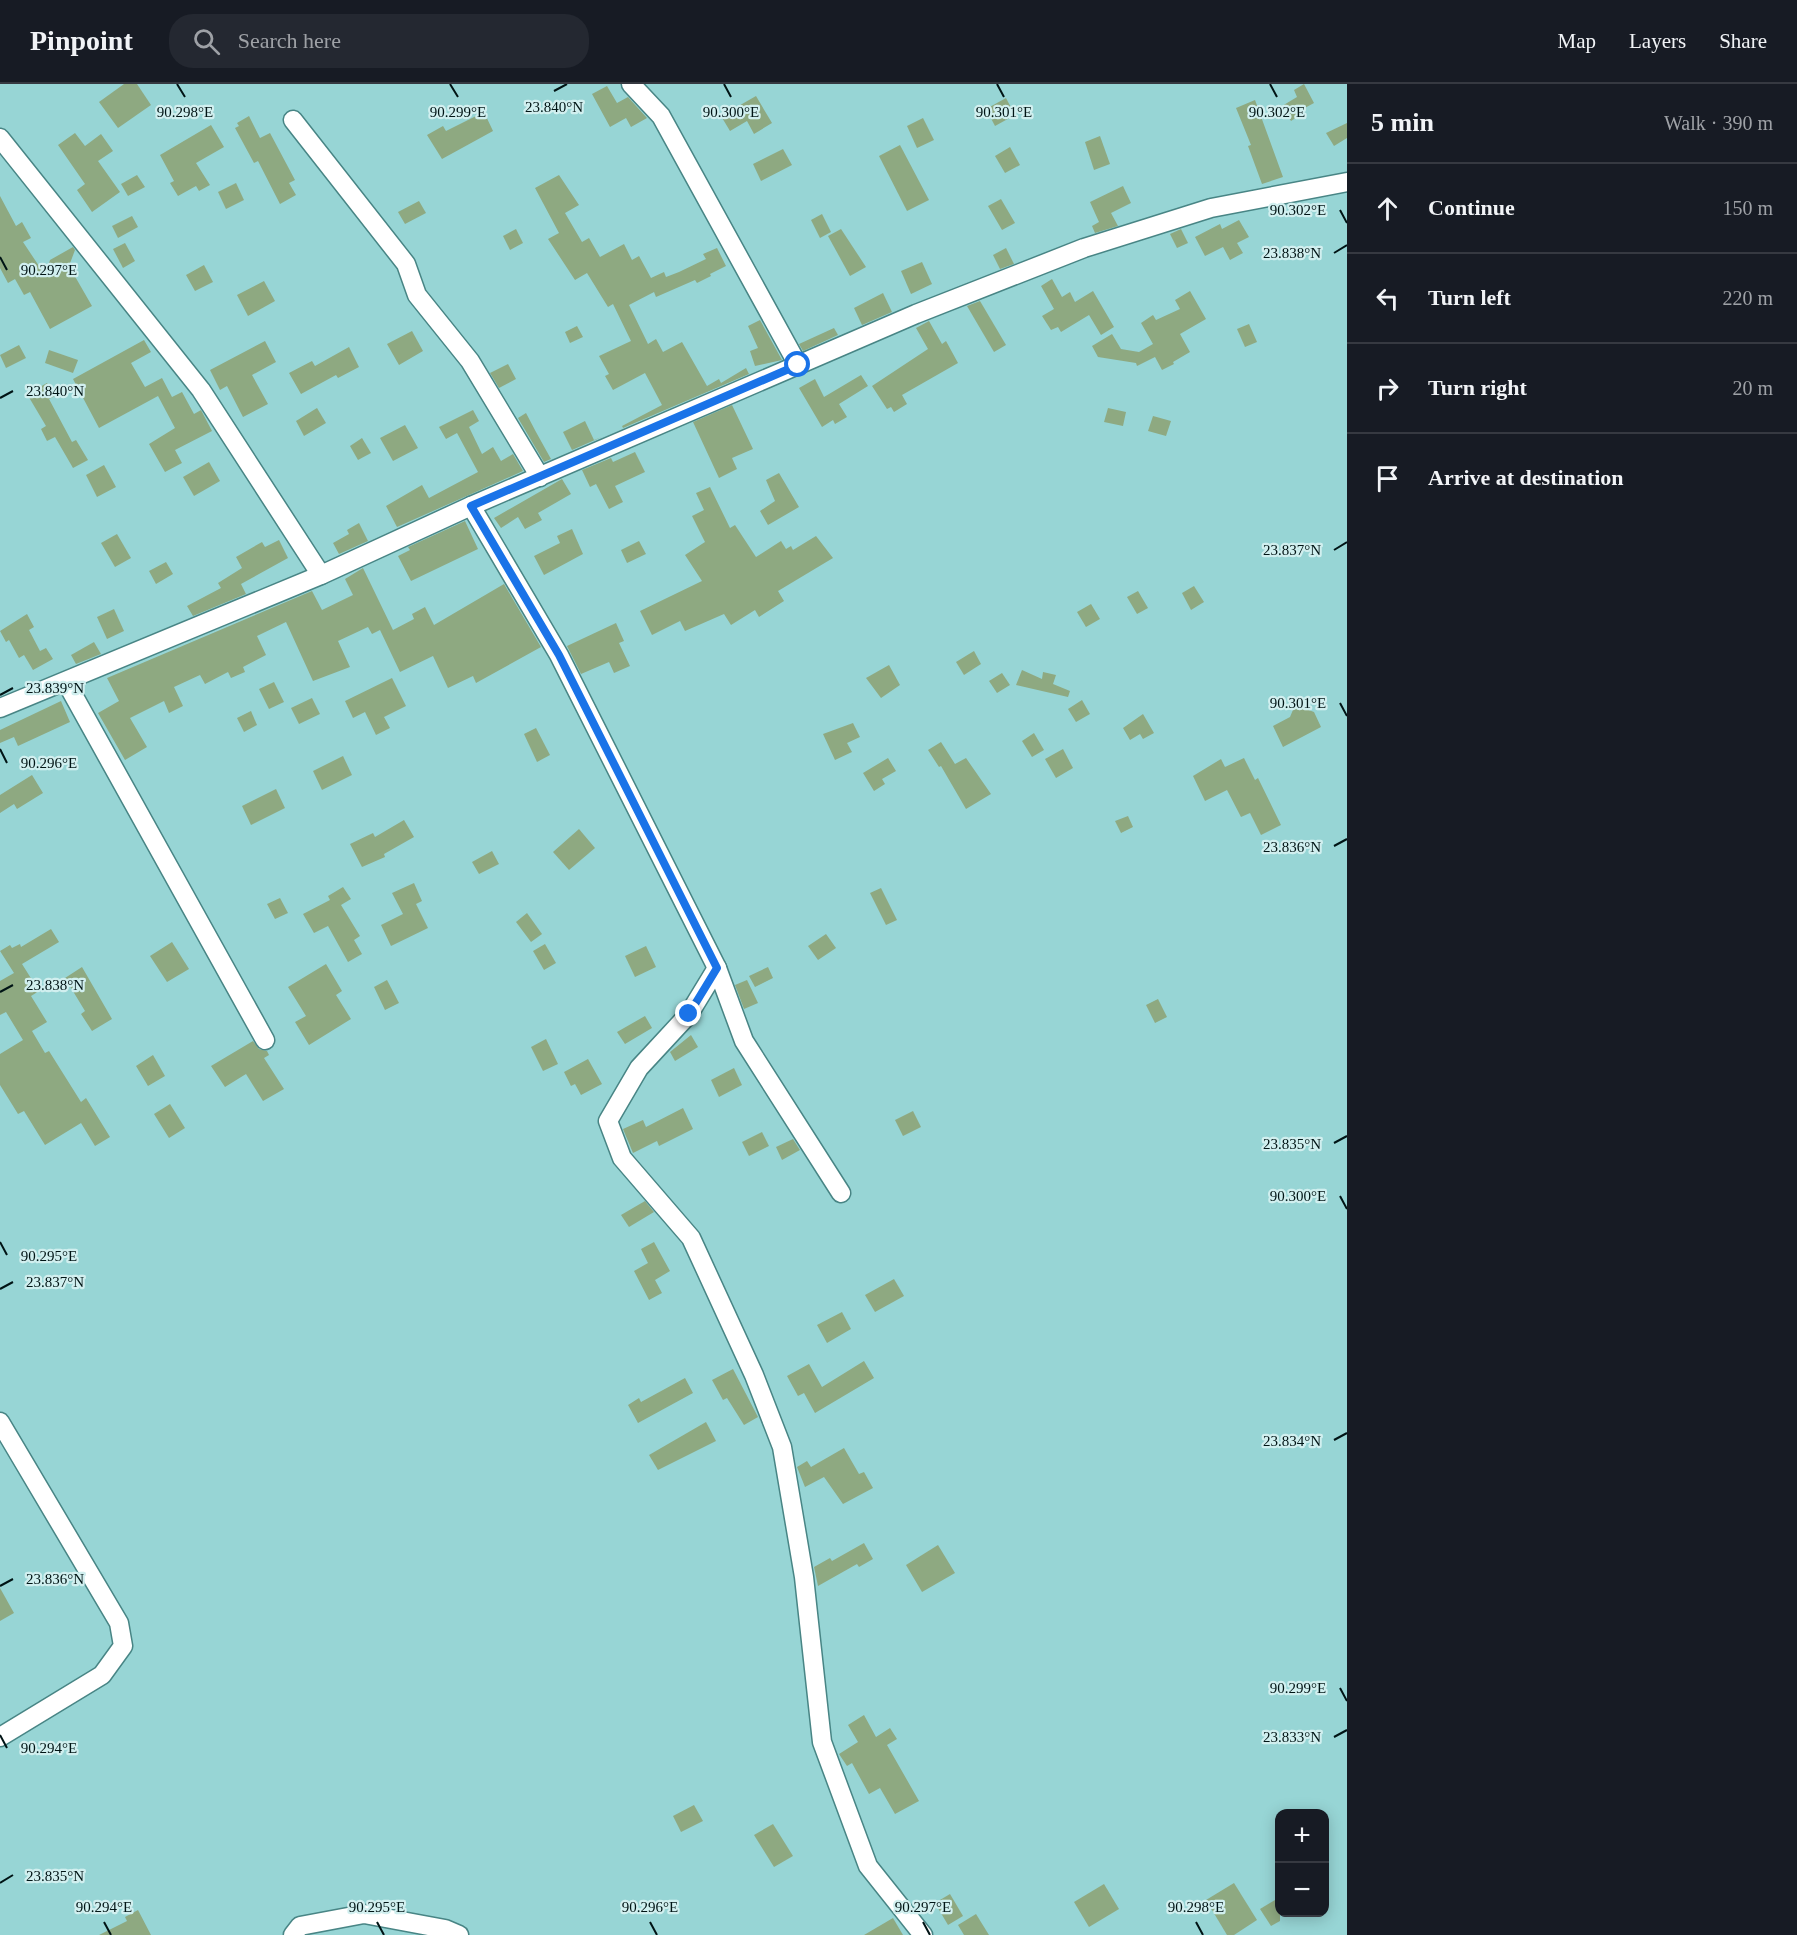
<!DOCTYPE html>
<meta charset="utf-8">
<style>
body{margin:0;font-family:"Times New Roman",serif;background:#242831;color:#f1f3f6}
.controls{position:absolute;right:18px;bottom:18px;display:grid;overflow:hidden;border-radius:12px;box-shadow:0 3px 15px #0003}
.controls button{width:54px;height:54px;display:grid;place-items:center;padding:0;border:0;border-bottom:2px solid #363941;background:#171b24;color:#f1f3f6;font:30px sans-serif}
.stop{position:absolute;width:18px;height:18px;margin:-14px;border:4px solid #1a73e8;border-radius:50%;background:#fff}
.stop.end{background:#1a73e8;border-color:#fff;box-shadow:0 2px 6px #0008}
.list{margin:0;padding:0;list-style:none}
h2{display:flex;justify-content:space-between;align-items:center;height:78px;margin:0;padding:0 24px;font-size:26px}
h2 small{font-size:20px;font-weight:400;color:#9ea1a6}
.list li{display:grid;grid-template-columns:39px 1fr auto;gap:18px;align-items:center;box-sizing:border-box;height:90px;padding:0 24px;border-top:2px solid #363941}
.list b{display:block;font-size:22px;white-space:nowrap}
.list em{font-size:20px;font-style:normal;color:#9ea1a6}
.icon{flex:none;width:33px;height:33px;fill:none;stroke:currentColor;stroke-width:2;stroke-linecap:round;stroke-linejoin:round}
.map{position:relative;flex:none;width:1347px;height:1851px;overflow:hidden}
header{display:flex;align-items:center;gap:36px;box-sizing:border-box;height:84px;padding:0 30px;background:#171b24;border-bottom:2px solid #363941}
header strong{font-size:28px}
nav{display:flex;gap:33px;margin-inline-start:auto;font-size:21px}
.search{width:420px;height:54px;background:#242831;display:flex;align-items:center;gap:15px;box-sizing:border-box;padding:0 21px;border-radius:24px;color:#9ea1a6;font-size:22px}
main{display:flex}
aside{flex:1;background:#171b24}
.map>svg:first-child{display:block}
</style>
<header>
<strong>Pinpoint</strong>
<div class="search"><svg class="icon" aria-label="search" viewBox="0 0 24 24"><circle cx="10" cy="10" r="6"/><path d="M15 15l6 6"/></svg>Search here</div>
<nav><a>Map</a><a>Layers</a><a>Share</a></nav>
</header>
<main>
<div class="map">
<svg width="1347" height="1851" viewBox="0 0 1347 1851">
<rect width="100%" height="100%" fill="#97d5d5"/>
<g fill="#8ea981">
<polygon points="124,0 137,0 151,21 118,44 99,18"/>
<polygon points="1304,0 1314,19 1301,26 1303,29 1291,37 1282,22 1297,13 1294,6"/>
<polygon points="607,2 617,19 628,13 647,34 631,43 626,34 610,43 592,10"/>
<polygon points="756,12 772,39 754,50 747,37 730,47 721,32"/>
<polygon points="1006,14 1015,31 995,42 986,25"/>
<polygon points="1255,16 1283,93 1262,100 1248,62 1251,61 1236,24"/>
<polygon points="484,28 493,47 442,75 427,51 443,42 446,47"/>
<polygon points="249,32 260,54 270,49 295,96 289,99 296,111 280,120 258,77 254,79 235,44 239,42 237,39"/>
<polygon points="923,34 934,56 917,64 907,42"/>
<polygon points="1347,39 1347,54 1334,62 1326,49"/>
<polygon points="211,41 224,63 196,79 210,101 199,107 196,102 178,112 170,99 174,97 160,71"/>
<polygon points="75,49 85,62 101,50 113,67 98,77 120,108 92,128 77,106 85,100 58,61"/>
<polygon points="1100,52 1110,80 1094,86 1085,58"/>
<polygon points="900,61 929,116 907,127 879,72"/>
<polygon points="1010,63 1020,81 1005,89 995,72"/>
<polygon points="783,65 792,81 761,97 753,80"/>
<polygon points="137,91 145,103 128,112 121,100"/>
<polygon points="559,91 579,121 565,129 582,158 589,154 600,173 624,160 632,176 639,172 651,194 664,188 666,193 679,188 706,175 703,170 717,164 726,182 710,190 711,192 697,199 695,196 656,213 654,208 629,221 648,260 656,255 663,268 682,258 707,302 719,295 721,299 746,284 749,290 623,344 622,342 662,321 645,289 613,306 605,292 609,290 599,272 631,257 613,220 608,223 587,189 575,196 548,155 559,149 535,104"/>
<polygon points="236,99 244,116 226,125 218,108"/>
<polygon points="1123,102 1131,119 1111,129 1118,142 1095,149 1092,142 1099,138 1090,118"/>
<polygon points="0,112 16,142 22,138 31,154 23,158 45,191 50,176 73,163 75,166 69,182 92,222 50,245 30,208 24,211 15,195 8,199 0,184"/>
<polygon points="1001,115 1015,139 1002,146 988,122"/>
<polygon points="419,117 426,129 405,140 398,128"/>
<polygon points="822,130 831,148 820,154 811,136"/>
<polygon points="132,132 138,143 118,154 112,142"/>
<polygon points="1239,136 1249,153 1237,159 1243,169 1230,176 1223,163 1205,172 1195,153 1220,140 1222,145"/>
<polygon points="516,145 523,159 510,166 503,152"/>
<polygon points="841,145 866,183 850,192 828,152"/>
<polygon points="1181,145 1188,159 1177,164 1170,150"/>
<polygon points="125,159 135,177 123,184 113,165"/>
<polygon points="1006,164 1014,180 1000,185 993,171"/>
<polygon points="922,178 932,200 911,210 901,187"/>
<polygon points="204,181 213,198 195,207 186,191"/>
<polygon points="1052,195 1062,213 1070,208 1075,218 1093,207 1114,243 1101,251 1089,231 1061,248 1058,243 1051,246 1042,232 1054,225 1041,202"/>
<polygon points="264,197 275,217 248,232 237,211"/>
<polygon points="1190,207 1206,235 1180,250 1190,268 1173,278 1174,280 1162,286 1155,273 1137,282 1136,279 1098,273 1092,262 1112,250 1121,265 1139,268 1153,260 1141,239 1153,231 1156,236 1180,225 1175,216"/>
<polygon points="883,209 892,228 862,241 854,224"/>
<polygon points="980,217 1006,261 994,268 967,222"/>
<polygon points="760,236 782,276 755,282 750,267 758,264 748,242"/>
<polygon points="929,237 942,260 946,257 958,279 902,311 907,320 894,328 891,323 887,325 872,302 928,265 916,244"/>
<polygon points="1249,240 1257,258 1245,263 1237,245"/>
<polygon points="577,242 583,253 570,259 565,248"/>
<polygon points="834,244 838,251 803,267 799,260"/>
<polygon points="412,247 423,267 399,281 387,260"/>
<polygon points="144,256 151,268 131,279 145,303 162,294 172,313 182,308 194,330 201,326 212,347 175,366 182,379 165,388 149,360 175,344 158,312 99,344 73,295"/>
<polygon points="265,257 276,278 252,291 268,320 243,333 227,302 220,306 210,286"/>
<polygon points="19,261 26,274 6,284 0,271"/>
<polygon points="349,263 359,283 338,294 336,291 301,310 289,289 312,277 315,282"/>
<polygon points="49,266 78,276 73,289 45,279"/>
<polygon points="508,280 516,295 499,304 490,289"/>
<polygon points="861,291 868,302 839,320 847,333 835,340 833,336 822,343 799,304 815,295 824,313"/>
<polygon points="47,299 55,312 49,315 72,358 76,356 88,376 73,384 55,353 47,357 41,345 46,342 27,310"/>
<polygon points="732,321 753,365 732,374 737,385 719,394 693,338"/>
<polygon points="317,324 326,339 304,352 296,337"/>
<polygon points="1108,324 1126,328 1123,342 1104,338"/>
<polygon points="473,326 479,337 469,343 482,370 493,363 501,377 513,370 523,387 397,443 386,422 422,401 429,414 478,388 457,349 446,355 439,343"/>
<polygon points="526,329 536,348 551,375 544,378 518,334"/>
<polygon points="1153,332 1171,337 1166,352 1148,347"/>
<polygon points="585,337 594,356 602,353 572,366 563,348"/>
<polygon points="405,341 418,364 393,377 380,354"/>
<polygon points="362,354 371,369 358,376 350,362"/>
<polygon points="635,368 645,388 615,402 623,418 609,425 596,400 590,403 582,386 611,374 613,378"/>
<polygon points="209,378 220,397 194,412 183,393"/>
<polygon points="104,381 116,403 97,413 86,391"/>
<polygon points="779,389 799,423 768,441 760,427 775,417 766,396"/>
<polygon points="562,395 571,410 538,429 542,436 525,445 518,433 501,444 494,434"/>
<polygon points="710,403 730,444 735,441 756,473 781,457 786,465 791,462 793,466 816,452 833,474 778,507 784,517 759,533 755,526 731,541 724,530 685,547 680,537 652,551 640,527 702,497 685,471 705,458 692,432 704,426 696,409"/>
<polygon points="465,437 478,465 411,497 398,472 410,466 408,463"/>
<polygon points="359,439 368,457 339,470 333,459 349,450 347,446"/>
<polygon points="572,445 583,470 544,491 534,472 560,459 557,452"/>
<polygon points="117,450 131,474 115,483 101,459"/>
<polygon points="279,456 288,474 241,500 246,510 193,532 187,522 221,504 218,499 242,484 236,473 262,458 265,463"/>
<polygon points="639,457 646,470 627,479 621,466"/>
<polygon points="166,478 173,490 156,500 149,487"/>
<polygon points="363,484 393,546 414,535 412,530 425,523 434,541 504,500 541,563 476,599 473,592 448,604 433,572 400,588 380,546 372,550 368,543 338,557 350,583 313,597 286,538 257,552 266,571 243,583 245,588 231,594 228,588 205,600 200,591 174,603 183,622 169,629 164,617 130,634 147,663 125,676 98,629 119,617 107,594 312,507 322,526 353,511 345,495"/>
<polygon points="1194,502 1204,518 1191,526 1182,509"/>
<polygon points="1138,507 1148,524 1137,530 1127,513"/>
<polygon points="1091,520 1100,535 1086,543 1077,528"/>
<polygon points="114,525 124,547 107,555 97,533"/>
<polygon points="27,530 34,543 29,546 40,567 46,564 53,575 33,586 24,571 19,574 9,556 6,558 0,547"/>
<polygon points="616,539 624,557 619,559 630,582 614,589 609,578 581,590 567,562"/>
<polygon points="94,558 101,570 76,580 71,571"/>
<polygon points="974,567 981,580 964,591 956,578"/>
<polygon points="889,581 900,601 881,614 866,594"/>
<polygon points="1022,586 1042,595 1043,588 1056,591 1053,600 1070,607 1068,613 1016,601"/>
<polygon points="1002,589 1010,601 997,609 989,597"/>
<polygon points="392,594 406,622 384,633 390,644 376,651 365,628 353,634 345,617"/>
<polygon points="274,598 284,618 269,625 259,605"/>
<polygon points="312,614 320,630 299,640 291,624"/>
<polygon points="1082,616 1090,630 1076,638 1068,625"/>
<polygon points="61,617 70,638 18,662 14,653 0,659 0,646"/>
<polygon points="1295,621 1314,628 1321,643 1283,663 1273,642 1290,633"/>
<polygon points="251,627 257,641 244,648 237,634"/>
<polygon points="1143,630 1154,649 1143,655 1140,650 1130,656 1123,644"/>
<polygon points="853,639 860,653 847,659 852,668 835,676 823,650"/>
<polygon points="536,644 550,671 537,678 524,650"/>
<polygon points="1034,649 1044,666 1032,673 1022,657"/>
<polygon points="941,658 955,680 966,674 991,710 966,725 941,682 939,683 928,666"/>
<polygon points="1063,665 1073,684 1056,694 1045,675"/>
<polygon points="343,672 352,691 322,706 313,687"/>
<polygon points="888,674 896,687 882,695 885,700 874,707 863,689"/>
<polygon points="1244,674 1255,696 1258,694 1281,741 1261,751 1250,729 1241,733 1227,706 1205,717 1193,692 1221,675 1225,683"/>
<polygon points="32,691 43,709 17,725 14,720 0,729 0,711"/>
<polygon points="276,705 285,724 251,741 242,722"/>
<polygon points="1128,732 1133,743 1121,749 1115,737"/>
<polygon points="404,736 414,753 384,770 385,773 362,783 350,760 373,749 375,753"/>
<polygon points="579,745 595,764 569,786 553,768"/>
<polygon points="492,767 499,780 479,790 472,778"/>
<polygon points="414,799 422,817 416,820 428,844 391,862 381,841 403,830 392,809"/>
<polygon points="343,803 351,815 341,821 360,852 354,856 362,870 348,878 328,842 314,849 303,830 330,816 328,812"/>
<polygon points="881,804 897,836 886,841 870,809"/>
<polygon points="280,814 288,829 275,835 267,820"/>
<polygon points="527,829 542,850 531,858 516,838"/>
<polygon points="51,845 59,858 22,880 39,907 31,912 47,938 32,947 45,969 49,967 81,1018 86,1014 110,1053 95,1062 81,1039 45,1061 24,1027 18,1030 0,1001 0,970 23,956 6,928 0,931 0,897 14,889 0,867 10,861 12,864 20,860 21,863"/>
<polygon points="826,850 836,864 818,876 808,862"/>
<polygon points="172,858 189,885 167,898 150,872"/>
<polygon points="545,860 556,879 544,886 533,867"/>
<polygon points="646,862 656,883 635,893 625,872"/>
<polygon points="326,880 342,907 336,911 351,935 309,961 295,938 306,932 288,903"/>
<polygon points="82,883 112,935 92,947 81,930 85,927 65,894"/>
<polygon points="768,883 773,894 755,903 749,892"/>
<polygon points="387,896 399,919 385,926 374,903"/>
<polygon points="747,896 758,919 744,925 735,901"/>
<polygon points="1158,915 1167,933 1155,939 1146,921"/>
<polygon points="645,932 652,944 625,960 617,948"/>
<polygon points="691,951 698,963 675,977 670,968"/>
<polygon points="546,955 558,980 543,987 531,963"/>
<polygon points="253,957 259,965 267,967 269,971 264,974 284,1005 263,1017 246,990 225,1003 211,982"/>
<polygon points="153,971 165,992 148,1002 136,982"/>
<polygon points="588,975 602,1000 581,1011 575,1000 571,1002 564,988"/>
<polygon points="734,984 742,1001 719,1013 711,996"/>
<polygon points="170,1020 185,1044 169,1054 154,1030"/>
<polygon points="683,1024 693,1045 659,1062 657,1057 633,1069 623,1045 643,1036 646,1043"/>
<polygon points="913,1027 921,1043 903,1052 895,1036"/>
<polygon points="762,1048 769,1062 749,1072 742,1058"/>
<polygon points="793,1055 800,1066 782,1076 776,1063"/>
<polygon points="645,1117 654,1128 629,1143 621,1131"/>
<polygon points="654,1158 670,1187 655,1196 662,1209 649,1216 634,1187 648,1179 641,1165"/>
<polygon points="894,1195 904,1212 875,1228 865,1211"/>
<polygon points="842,1228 851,1245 827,1259 817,1241"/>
<polygon points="864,1277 874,1294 815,1329 804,1309 798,1312 787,1292 809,1280 822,1303"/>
<polygon points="733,1285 758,1333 744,1341 727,1314 723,1316 712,1296"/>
<polygon points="685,1294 693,1309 638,1339 628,1321 639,1314 641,1318"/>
<polygon points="706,1338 716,1357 658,1386 649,1371"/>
<polygon points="844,1364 859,1390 864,1388 873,1404 843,1420 824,1393 805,1403 797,1383 807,1377 811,1383"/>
<polygon points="864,1459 873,1475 859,1483 857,1480 818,1502 814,1483 830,1474 832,1477"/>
<polygon points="938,1461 955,1489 922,1508 906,1481"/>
<polygon points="0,1504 14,1529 0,1537"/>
<polygon points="864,1631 876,1653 890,1644 897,1655 887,1661 919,1717 895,1730 880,1704 869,1710 852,1679 847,1682 839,1670 858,1658 848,1641"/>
<polygon points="694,1721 703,1737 681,1748 673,1732"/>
<polygon points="773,1740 793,1772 774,1783 754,1751"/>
<polygon points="1234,1799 1257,1836 1234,1851 1227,1851 1206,1816"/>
<polygon points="1104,1800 1119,1825 1089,1843 1074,1818"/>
<polygon points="950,1810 963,1832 948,1841 935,1819"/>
<polygon points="1280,1813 1280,1837 1271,1842 1260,1825"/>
<polygon points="138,1826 151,1851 99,1851 127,1837 125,1833"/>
<polygon points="976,1830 989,1851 964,1851 958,1841"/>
<polygon points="893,1834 903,1851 864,1851"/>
</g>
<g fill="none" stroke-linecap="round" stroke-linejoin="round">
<defs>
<g id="street">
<polyline points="631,0 661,32 798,281"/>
<polyline points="293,36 406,180 417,211 470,277 540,393"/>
<polyline points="0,54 201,306 321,491"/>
<polyline points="471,422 559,571 717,884 744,957 841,1109"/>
<polyline points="66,598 265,956"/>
<polyline points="0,624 321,491 471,422 916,230 1084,164 1211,124 1347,98"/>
<polyline points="717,884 689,930 639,984 608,1037 622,1074 691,1154 754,1291 782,1363 804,1493 822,1658 868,1782 923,1851"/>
<polyline points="0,1338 119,1539 123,1562 102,1591 0,1653"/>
<polyline points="293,1851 300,1842 364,1830 445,1845 459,1851"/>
</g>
</defs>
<use href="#street" stroke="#488585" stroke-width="21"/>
<use href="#street" stroke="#fff" stroke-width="18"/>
</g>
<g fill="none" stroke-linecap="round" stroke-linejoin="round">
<polyline stroke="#1a73e8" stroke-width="8" points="689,930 717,884 559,571 471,422 798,281"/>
</g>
<path fill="none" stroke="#001415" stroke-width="2" d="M177,0L185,13M450,0L458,13M724,0L731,13M997,0L1004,13M1270,0L1277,13M554,7L567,0M1340,126L1347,139M1334,169L1347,161M0,173L7,186M0,314L13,307M1334,466L1347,458M0,611L13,604M1340,619L1347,632M0,665L7,679M1334,762L1347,755M0,908L13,901M1334,1059L1347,1052M1340,1112L1347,1125M0,1158L7,1171M0,1205L13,1198M1334,1356L1347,1349M0,1502L13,1495M1340,1604L1347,1617M0,1651L7,1664M1334,1653L1347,1646M0,1799L13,1791M104,1838L111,1851M377,1838L384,1851M650,1838L657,1851M923,1838L930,1851M1196,1838L1203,1851"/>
<g font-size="15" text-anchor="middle" fill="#001415" stroke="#d1efef" stroke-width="4.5" stroke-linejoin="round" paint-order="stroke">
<text x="554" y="28">23.840°N</text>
<text x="185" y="33">90.298°E</text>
<text x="458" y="33">90.299°E</text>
<text x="731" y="33">90.300°E</text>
<text x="1004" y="33">90.301°E</text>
<text x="1277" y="33">90.302°E</text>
<text x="1298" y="131">90.302°E</text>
<text x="1292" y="174">23.838°N</text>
<text x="49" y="191">90.297°E</text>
<text x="55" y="312">23.840°N</text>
<text x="1292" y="471">23.837°N</text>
<text x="55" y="609">23.839°N</text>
<text x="1298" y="624">90.301°E</text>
<text x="49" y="684">90.296°E</text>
<text x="1292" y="768">23.836°N</text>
<text x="55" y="906">23.838°N</text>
<text x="1292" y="1065">23.835°N</text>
<text x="1298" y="1117">90.300°E</text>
<text x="49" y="1177">90.295°E</text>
<text x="55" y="1203">23.837°N</text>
<text x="1292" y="1362">23.834°N</text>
<text x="55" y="1500">23.836°N</text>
<text x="1298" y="1609">90.299°E</text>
<text x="1292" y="1658">23.833°N</text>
<text x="49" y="1669">90.294°E</text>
<text x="55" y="1797">23.835°N</text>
<text x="104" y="1828">90.294°E</text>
<text x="377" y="1828">90.295°E</text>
<text x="650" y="1828">90.296°E</text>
<text x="923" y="1828">90.297°E</text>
<text x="1196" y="1828">90.298°E</text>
</g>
</svg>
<div class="controls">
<button>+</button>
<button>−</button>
</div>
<div class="stop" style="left:798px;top:281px"></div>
<div class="stop end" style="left:689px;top:930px"></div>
</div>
<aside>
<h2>5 min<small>Walk · 390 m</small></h2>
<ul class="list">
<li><svg class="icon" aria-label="ahead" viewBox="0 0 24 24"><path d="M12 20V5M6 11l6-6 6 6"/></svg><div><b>Continue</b></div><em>150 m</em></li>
<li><svg class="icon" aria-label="left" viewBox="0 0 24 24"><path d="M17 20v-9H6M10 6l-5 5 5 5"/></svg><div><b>Turn left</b></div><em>220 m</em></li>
<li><svg class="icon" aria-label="right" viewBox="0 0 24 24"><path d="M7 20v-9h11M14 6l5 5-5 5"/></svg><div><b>Turn right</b></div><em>20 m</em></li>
<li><svg class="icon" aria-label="arrive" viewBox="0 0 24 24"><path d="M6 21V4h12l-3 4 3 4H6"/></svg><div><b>Arrive at destination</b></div></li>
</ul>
</aside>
</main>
